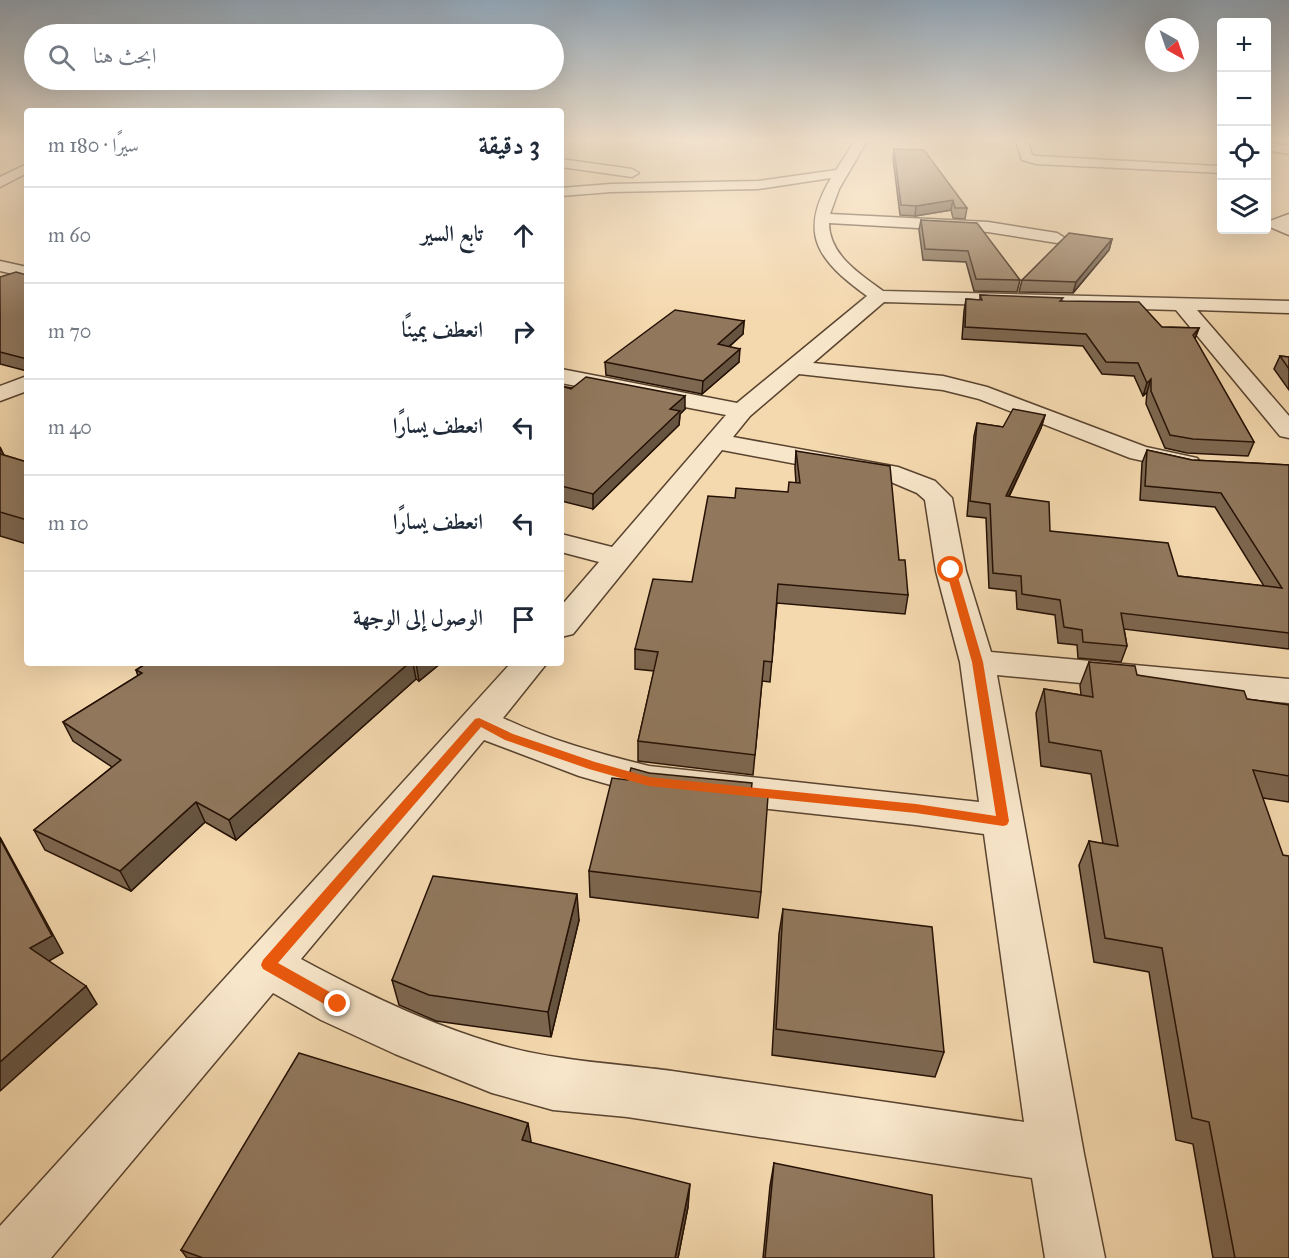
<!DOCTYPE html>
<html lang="ar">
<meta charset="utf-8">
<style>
body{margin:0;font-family:"IM FELL Great Primer",Amiri,serif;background:#f2f2f3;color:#1f2937;direction:rtl}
.controls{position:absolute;right:18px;top:18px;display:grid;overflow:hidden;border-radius:6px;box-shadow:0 6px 24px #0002}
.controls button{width:54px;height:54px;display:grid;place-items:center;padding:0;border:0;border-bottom:2px solid #e0e1e3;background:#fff;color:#1f2937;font:30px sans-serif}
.compass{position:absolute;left:1145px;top:18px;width:54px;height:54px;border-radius:50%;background:#fff;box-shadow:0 6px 24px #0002;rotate:140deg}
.stop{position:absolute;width:18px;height:18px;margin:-14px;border:4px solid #ea580c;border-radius:50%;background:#fff}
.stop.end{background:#ea580c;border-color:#fff;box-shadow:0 2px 6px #0008}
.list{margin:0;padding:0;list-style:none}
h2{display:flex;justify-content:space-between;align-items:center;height:78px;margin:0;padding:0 24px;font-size:26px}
h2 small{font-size:20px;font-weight:400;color:#747a83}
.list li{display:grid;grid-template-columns:39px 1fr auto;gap:18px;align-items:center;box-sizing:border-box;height:96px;padding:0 24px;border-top:2px solid #e0e1e3}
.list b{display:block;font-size:22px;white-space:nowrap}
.list em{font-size:20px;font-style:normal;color:#747a83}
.icon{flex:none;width:33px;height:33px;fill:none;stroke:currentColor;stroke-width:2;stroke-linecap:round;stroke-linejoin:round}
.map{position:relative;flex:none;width:1289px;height:1258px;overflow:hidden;direction:ltr}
.search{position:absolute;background:#fff;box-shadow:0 6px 24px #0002;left:24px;top:24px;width:540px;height:66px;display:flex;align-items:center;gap:15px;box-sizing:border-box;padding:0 21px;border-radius:33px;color:#747a83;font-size:22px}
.panel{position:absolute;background:#fff;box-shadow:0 6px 24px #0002;left:24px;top:108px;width:540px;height:558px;border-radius:6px;direction:rtl}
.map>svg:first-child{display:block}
</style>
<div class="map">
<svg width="1289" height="1258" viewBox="0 0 1289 1258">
<rect width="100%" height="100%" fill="#f4d8ae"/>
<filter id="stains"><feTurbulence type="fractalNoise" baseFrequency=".00333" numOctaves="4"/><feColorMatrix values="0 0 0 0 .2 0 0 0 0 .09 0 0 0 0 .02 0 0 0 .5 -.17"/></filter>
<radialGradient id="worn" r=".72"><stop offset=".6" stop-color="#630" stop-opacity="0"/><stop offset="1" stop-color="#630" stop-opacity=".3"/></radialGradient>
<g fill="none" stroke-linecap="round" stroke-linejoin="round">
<defs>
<g id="minor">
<path d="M855,141H867L839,189L830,214L988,222L1057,233L1065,238L1057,243L988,232L829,223C829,255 860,274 883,291L1289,301V313L1197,310L1289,416V438L1280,436L1176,310L884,302L813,363L943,376L987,387L1146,447L1197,458L1201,463L1197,468L1188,471L1130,458L979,399L943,390L799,374L750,416L733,437L898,467L935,481L952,498L966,571L991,652L1289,679V703L997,675L1084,1154L1105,1258H1045L1032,1178L627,1117L553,1110L492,1093L395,1054L321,1020L273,993L51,1258H0V1226L511,663H547L503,718C549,740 600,754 649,766L979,802L960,662L936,571L925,500L917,493L891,482L722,450L573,634L561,637V606L599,562L561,552V534L612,547L726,415L561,383V369L737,403L867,296C819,261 797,235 831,178L758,189L611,192L561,196V188L611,184L758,181L836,170ZM484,740L579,776L649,796L916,825L984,834L1024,1122C906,1105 789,1088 672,1071C612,1063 551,1061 493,1043C426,1023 362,992 301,959Z"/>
<polygon points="1016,141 1028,141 1032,155 1037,156 1217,166 1222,167 1222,173 1036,164 1022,160"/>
<polygon points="1266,142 1289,146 1289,154 1266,150"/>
<polygon points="561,159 632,169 639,173 632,177 561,167"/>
<polygon points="27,164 27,173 0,187 0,177"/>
<polygon points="1289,214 1289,235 1270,227 1267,224 1270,221"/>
<polygon points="0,261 27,267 27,277 0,271"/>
<polygon points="27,376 27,391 0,401 0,386"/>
</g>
</defs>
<use href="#minor" stroke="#59432f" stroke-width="3"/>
<use href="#minor" fill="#f8e6ca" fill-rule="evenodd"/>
</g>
<g fill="#7d6750" stroke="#251105" stroke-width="1.5">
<polygon points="894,149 967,208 965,219 953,218 951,210 915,216 900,215 893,158"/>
<polygon points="921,220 1020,280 1017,292 974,291 966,262 923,260 919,230"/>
<polygon points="1112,239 1109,250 1073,293 1019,292 1022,280"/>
<polygon points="27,275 27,371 0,364 0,277"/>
<polygon points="980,295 1062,301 1162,327 1199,328 1195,339 1254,442 1248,456 1187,453 1165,448 1146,404 1147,392 1143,396 1134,376 1102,374 1083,346 962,339 964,311 966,299 980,300"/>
<polygon points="744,321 743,334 729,347 739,362 702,394 606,375 605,362"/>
<polygon points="1280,356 1289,357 1289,390 1274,369"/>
<polygon points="561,386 685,409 680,414 679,425 593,509 561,501"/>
<polygon points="1045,415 1041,428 1009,497 1050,531 1178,576 1264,586 1215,507 1140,500 1142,463 1147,450 1192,460 1289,465 1289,649 1124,629 1127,646 1121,662 1078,658 1077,645 1058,643 1055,615 1017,609 1016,591 989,588 986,518 967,516 974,436 977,423 1003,427"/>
<polygon points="0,447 4,455 27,462 27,544 0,536"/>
<polygon points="796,451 899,560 908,595 905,614 777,603 770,682 762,681 753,775 638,761 638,741 654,671 635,669 635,649 692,582 735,498 788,492 796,483 795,468"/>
<polygon points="1089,662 1137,675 1247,699 1289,705 1289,802 1263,798 1289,1258 1213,1258 1193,1144 1176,1140 1149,972 1094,962 1079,865 1089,841 1103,844 1091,774 1041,766 1036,713 1044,689 1081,695 1080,685"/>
<polygon points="147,663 441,663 419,681 416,679 236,840 205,822 131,891 45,850 34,830 112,767 73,741 63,722 138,676 136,670"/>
<polygon points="649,773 761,892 758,918 590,897 589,871 628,780"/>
<polygon points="783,909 944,1052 935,1077 772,1055 779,934"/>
<polygon points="579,920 551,1037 436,1021 399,1005 392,980"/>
<polygon points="531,1143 688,1207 678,1258 187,1258 181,1250"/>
<polygon points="774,1163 934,1258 763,1258 770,1186"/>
</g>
<g fill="#665441" stroke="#251105" stroke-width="1.5">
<polygon points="953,200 951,210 915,216 916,206"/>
<polygon points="1112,239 1109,250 1073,293 1076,282"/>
<polygon points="744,321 743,334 717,357 718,344"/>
<polygon points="1199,328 1194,340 1193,335"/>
<polygon points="740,349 739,362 702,394 703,381"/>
<polygon points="1151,379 1147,392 1143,396 1147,383"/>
<polygon points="685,396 685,409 680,414 679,425 593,509 593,494 670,409"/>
<polygon points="1045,415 1041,428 1002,510 1006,496"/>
<polygon points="0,447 11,472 0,477"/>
<polygon points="409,663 413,663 416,679 236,840 229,820"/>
<polygon points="416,663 441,663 419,681"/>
<polygon points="196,802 205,822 131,891 120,871"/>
<polygon points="0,837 63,953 42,965 30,948"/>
<polygon points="577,894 579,920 551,1037 548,1012"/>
<polygon points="86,986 97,1004 0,1091 0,1062"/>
<polygon points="528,1123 532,1147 522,1140"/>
<polygon points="690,1184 688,1207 678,1258 675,1258"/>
</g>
<g fill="#91785d" stroke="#251105" stroke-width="1.5">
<polygon points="894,149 924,150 967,208 955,208 953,200 916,206 901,205"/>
<polygon points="921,220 977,223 1020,280 976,279 968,251 925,249"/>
<polygon points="1069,233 1112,239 1076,282 1022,280"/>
<polygon points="16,272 27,275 27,359 0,352 0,277"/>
<polygon points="980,295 1063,298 1060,301 1139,302 1162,327 1199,328 1193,335 1254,442 1193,439 1170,435 1151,391 1151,379 1147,383 1138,363 1106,362 1086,334 965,327 966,299 982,300"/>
<polygon points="675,310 744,321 718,344 740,349 703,381 605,362"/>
<polygon points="1280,356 1289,357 1289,369"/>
<polygon points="586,377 685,396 670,409 680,411 593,494 561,486 561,386 571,389"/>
<polygon points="1013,409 1045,415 1006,496 1049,502 1050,531 1168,543 1178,576 1282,588 1221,493 1145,486 1147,450 1192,460 1289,465 1289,633 1121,613 1127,646 1083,642 1082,630 1064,627 1060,600 1022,594 1021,576 993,573 990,504 970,501 977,423 1003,427"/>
<polygon points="796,451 890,466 899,560 905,560 908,595 778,584 772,662 764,661 755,755 638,741 658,652 635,649 653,579 692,582 708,496 735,498 736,488 788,492 789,482 800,483"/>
<polygon points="0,454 27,462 27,520 0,512"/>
<polygon points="1089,662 1135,666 1137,675 1244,691 1247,699 1289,705 1289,776 1253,770 1283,855 1289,856 1289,1258 1235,1258 1209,1122 1192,1118 1162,948 1105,938 1089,841 1118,846 1101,751 1049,742 1044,689 1093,697"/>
<polygon points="147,663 409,663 229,820 196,802 120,871 34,830 121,760 63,722 142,673 136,670"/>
<polygon points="631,768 649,773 752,783 751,794 768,796 761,892 589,871 612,778 628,780"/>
<polygon points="0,839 52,936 30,948 86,986 0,1062"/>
<polygon points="433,876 577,894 548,1012 429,995 392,980"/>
<polygon points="783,909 932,927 944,1052 776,1029"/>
<polygon points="299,1053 528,1123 522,1140 690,1184 675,1258 203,1258 181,1250"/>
<polygon points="774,1163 932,1195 934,1258 765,1258"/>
</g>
<linearGradient id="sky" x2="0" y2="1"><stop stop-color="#91a7ba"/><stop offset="0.44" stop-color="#faeddb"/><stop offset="1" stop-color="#faeddb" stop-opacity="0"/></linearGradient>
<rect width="1289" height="317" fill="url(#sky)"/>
<polygon fill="#ea580c" points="951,568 956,570 983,662 1009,821 1007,825 1003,826 916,813 649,786 589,769 505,740 481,727 278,963 344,1000 346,1004 344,1009 338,1011 333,1009 263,969 261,965 263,960 475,719 479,718 513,734 595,762 649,777 916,804 996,816 972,662 946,570"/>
<rect width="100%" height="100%" filter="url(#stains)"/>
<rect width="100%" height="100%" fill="url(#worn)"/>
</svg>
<div class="controls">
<button>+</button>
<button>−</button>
<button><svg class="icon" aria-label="locate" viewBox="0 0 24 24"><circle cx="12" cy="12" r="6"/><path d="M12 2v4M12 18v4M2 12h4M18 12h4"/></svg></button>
<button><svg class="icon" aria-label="layers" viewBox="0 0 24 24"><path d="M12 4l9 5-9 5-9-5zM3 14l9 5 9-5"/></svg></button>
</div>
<svg class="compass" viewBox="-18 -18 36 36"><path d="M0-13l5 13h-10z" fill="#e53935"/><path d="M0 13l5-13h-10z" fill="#747a83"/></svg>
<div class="stop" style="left:951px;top:570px"></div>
<div class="stop end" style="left:338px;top:1004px"></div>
<div class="search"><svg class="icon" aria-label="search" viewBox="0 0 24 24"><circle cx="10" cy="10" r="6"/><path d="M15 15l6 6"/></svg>ابحث هنا</div>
<section class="panel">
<h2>3 دقيقة<small>سيرًا · 180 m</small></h2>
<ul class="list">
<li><svg class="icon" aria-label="ahead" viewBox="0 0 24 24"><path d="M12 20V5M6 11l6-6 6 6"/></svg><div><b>تابع السير</b></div><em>60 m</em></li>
<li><svg class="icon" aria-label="right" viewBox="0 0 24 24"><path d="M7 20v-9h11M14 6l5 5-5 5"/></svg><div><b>انعطف يمينًا</b></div><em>70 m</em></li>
<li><svg class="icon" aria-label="left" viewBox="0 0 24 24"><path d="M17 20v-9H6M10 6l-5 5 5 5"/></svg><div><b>انعطف يسارًا</b></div><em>40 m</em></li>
<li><svg class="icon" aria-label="left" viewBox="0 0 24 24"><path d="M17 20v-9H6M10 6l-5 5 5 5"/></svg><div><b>انعطف يسارًا</b></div><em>10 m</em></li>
<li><svg class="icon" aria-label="arrive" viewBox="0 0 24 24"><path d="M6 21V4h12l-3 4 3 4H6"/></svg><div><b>الوصول إلى الوجهة</b></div></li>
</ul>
</section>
</div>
